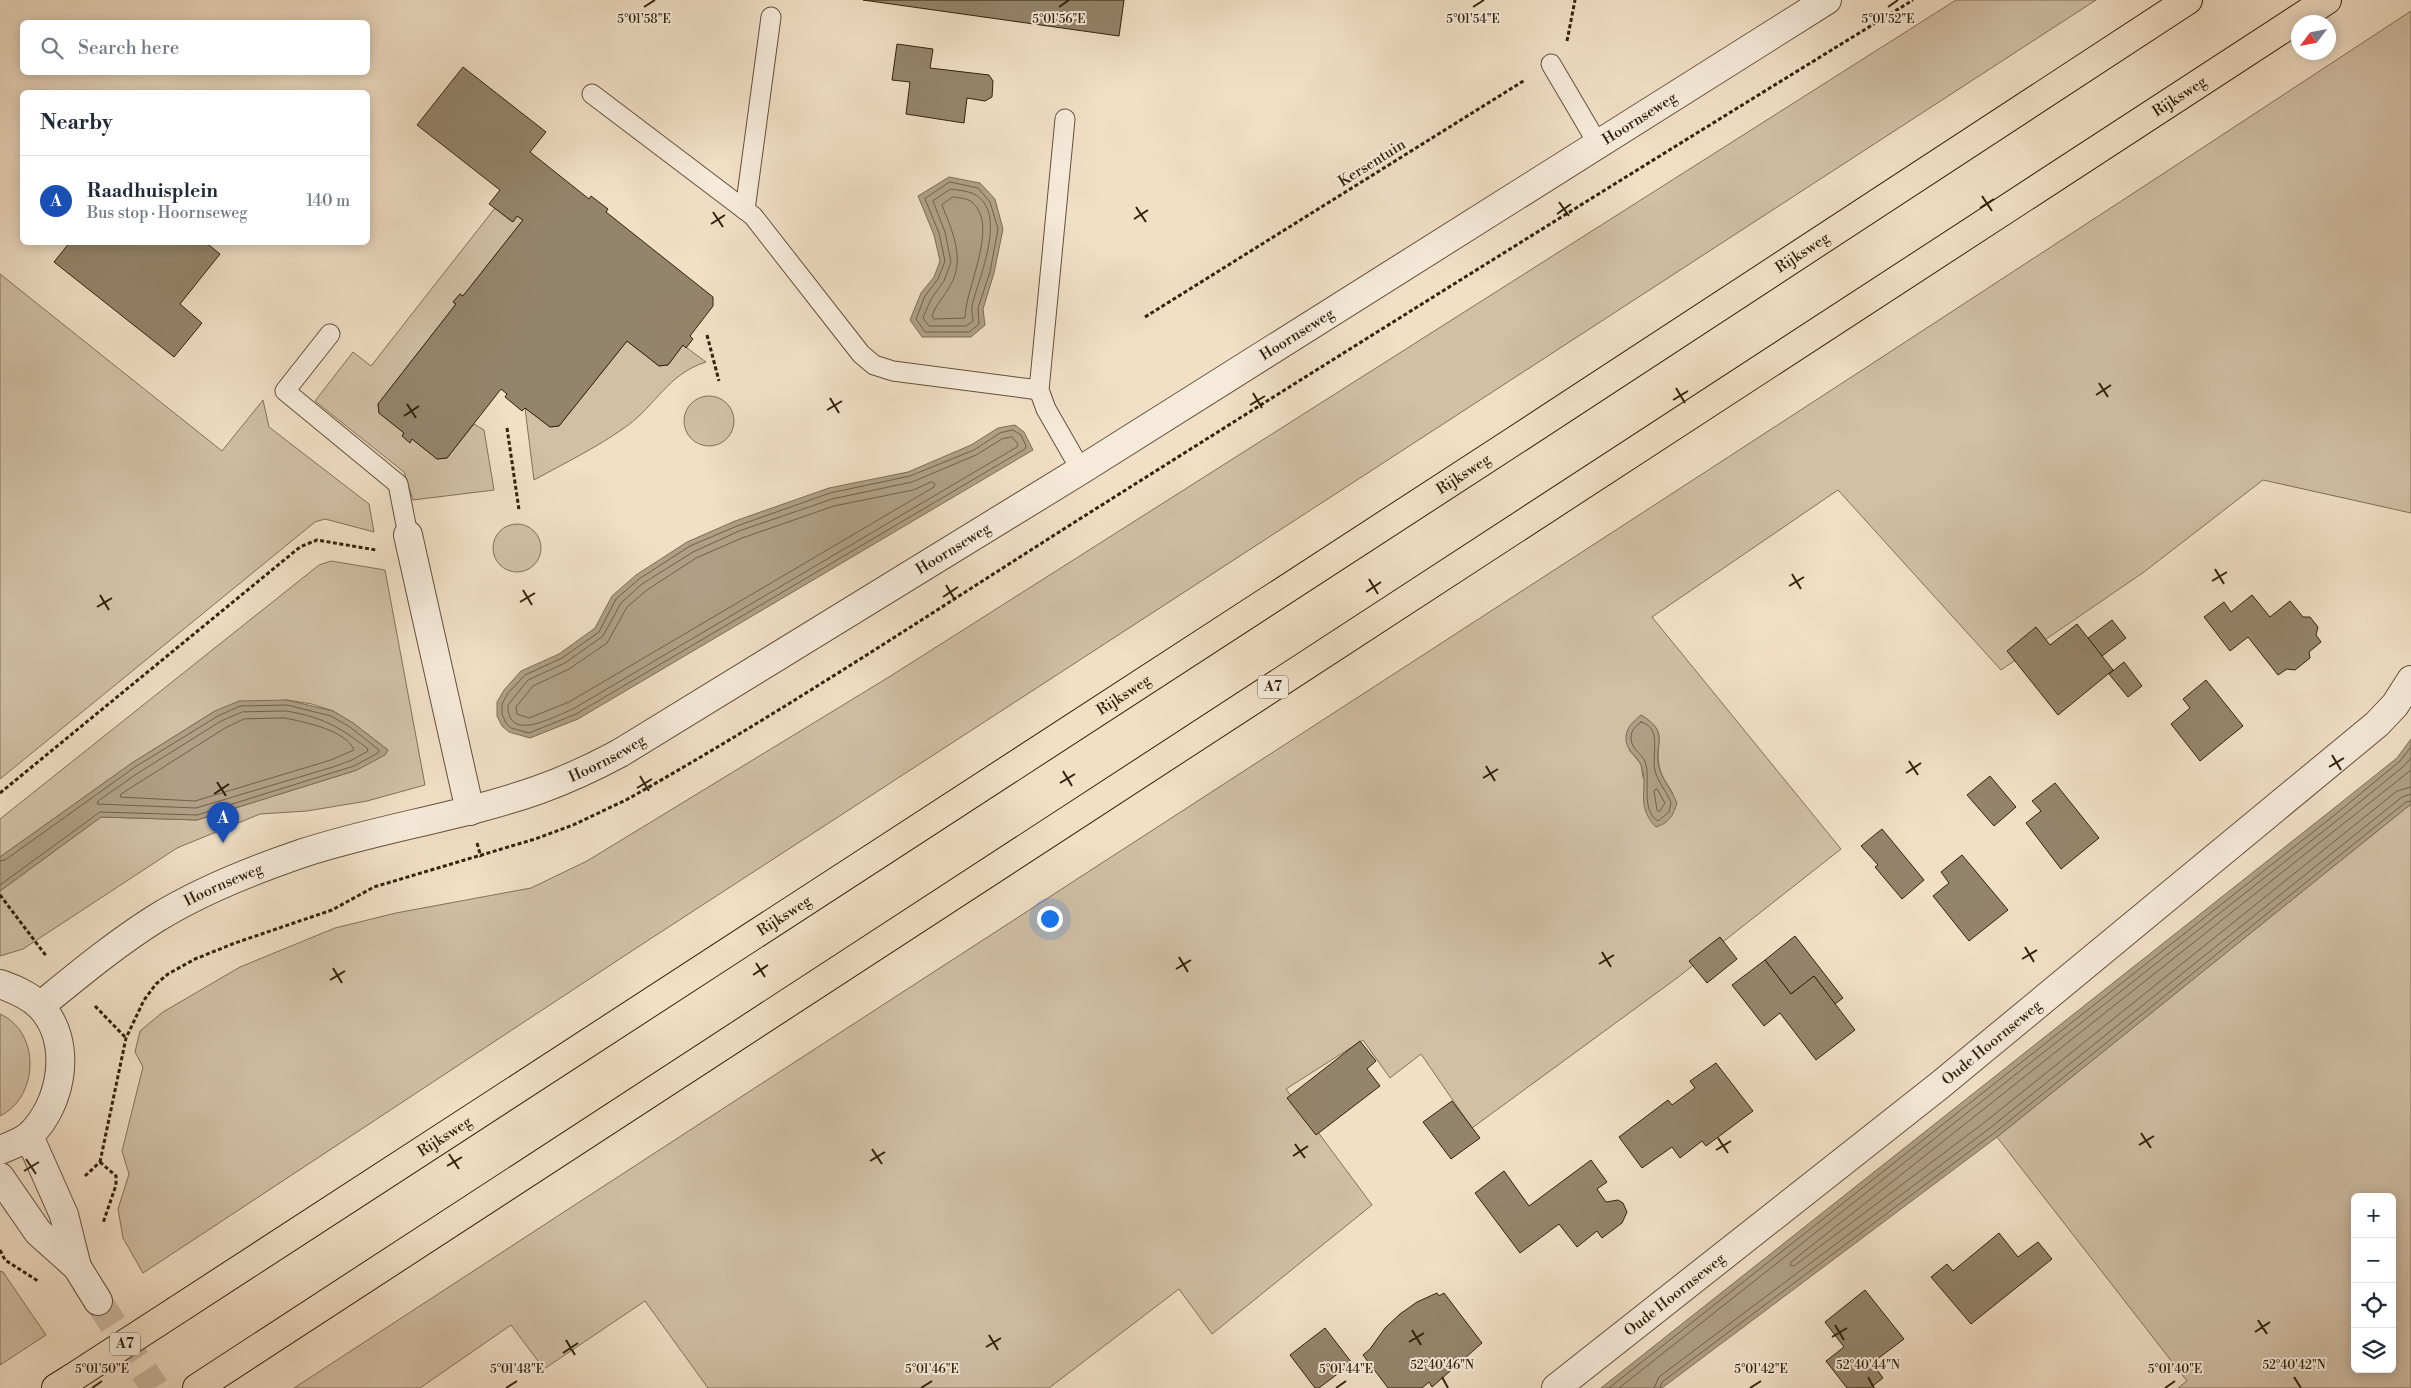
<!DOCTYPE html>
<meta charset="utf-8">
<style>
body{margin:0;font-family:"Libre Bodoni",serif;background:#f2f2f3;color:#1f2937}
.controls{position:absolute;right:15px;bottom:15px;display:grid;overflow:hidden;border-radius:8px;box-shadow:0 2px 12px #0003}
.controls button{width:45px;height:45px;display:grid;place-items:center;padding:0;border:0;border-bottom:1px solid #e0e1e3;background:#fff;color:#1f2937;font:25px sans-serif}
.compass{position:absolute;left:2291px;top:15px;width:45px;height:45px;border-radius:50%;background:#fff;box-shadow:0 2px 12px #0003;rotate:238deg}
.you{position:absolute;left:1049px;top:918px;width:18px;height:18px;margin:-12px;border:4px solid #fff;border-radius:50%;background:#1a73e8;box-shadow:0 0 0 8px #1a73e833}
.badge{display:grid;place-items:center;width:32px;height:32px;border-radius:50%;background:#8f2418;color:#fff;font-size:16px;font-weight:700}
.pin{position:absolute;translate:-50% -41px;filter:drop-shadow(0 1px 2px #0008)}
.pin::after{content:'';position:absolute;top:26px;width:18px;height:15px;background:inherit;clip-path:polygon(0 0,100% 0,50% 100%)}
.list{margin:0;padding:0;list-style:none}
h2{display:flex;justify-content:space-between;align-items:center;height:65px;margin:0;padding:0 20px;font-size:21px}
h2 small{font-size:16px;font-weight:400;color:#747a83}
.list li{display:grid;grid-template-columns:32px 1fr auto;gap:15px;align-items:center;box-sizing:border-box;height:90px;padding:0 20px;border-top:1px solid #e0e1e3}
.list b{display:block;font-size:19px;white-space:nowrap}
.list p{margin:0;font-size:16px;white-space:nowrap;color:#747a83}
.list em{font-size:16px;font-style:normal;color:#747a83}
.icon{flex:none;width:28px;height:28px;fill:none;stroke:currentColor;stroke-width:2;stroke-linecap:round;stroke-linejoin:round}
.map{position:relative;flex:none;width:2411px;height:1388px;overflow:hidden}
.search{position:absolute;background:#fff;box-shadow:0 2px 12px #0003;left:20px;top:20px;width:350px;height:55px;display:flex;align-items:center;gap:12px;box-sizing:border-box;padding:0 18px;border-radius:8px;color:#747a83;font-size:19px}
.panel{position:absolute;background:#fff;box-shadow:0 2px 12px #0003;left:20px;top:90px;width:350px;height:155px;border-radius:8px}
.map>svg:first-child{display:block}
</style>
<div class="map">
<svg width="2411" height="1388" viewBox="0 0 2411 1388">
<rect width="100%" height="100%" fill="#f1dfc6"/>
<filter id="stains"><feTurbulence type="fractalNoise" baseFrequency=".004" numOctaves="4"/><feColorMatrix values="0 0 0 0 .2 0 0 0 0 .09 0 0 0 0 .02 0 0 0 .5 -.17"/></filter>
<radialGradient id="worn" r=".72"><stop offset=".6" stop-color="#630" stop-opacity="0"/><stop offset="1" stop-color="#630" stop-opacity=".3"/></radialGradient>
<g fill="#d1bfa6" stroke="#827058" fill-rule="evenodd">
<polygon points="1956,0 2096,0 644,943 143,1273 123,1238 118,1209 129,1174 122,1151 143,1067 135,1052 140,1031 163,1012 240,967 335,928 396,913 531,888 587,861 889,677"/>
<path d="M2411,11V513L2263,480L2144,572L2001,670L1838,490L1652,617L1841,849L1677,978L1472,1128L1421,1054L1390,1078L1363,1040L1286,1089L1372,1205L1212,1334L1179,1289L1049,1388H708L645,1301L544,1369L511,1325L420,1388H294C999,927 1708,474 2411,11ZM1641,715C1671,733 1653,743 1660,769C1662,778 1669,786 1673,794L1643,778L1641,764L1629,750Z"/>
<polygon points="495,208 512,222 517,216 523,220 463,296 460,294 453,302 456,304 378,404 379,413 404,433 402,436 410,442 412,439 437,459 447,458 474,424 484,430 494,490 413,500 404,472 315,401 353,352 371,366"/>
<polygon points="0,274 222,451 263,400 269,427 369,504 374,532 325,519 315,522 0,779"/>
<path d="M627,341L659,366L668,365L683,345L706,362C668,374 657,404 627,426C598,447 565,463 534,480L525,408L550,427L559,426Z"/>
<circle cx="709" cy="421" r="25"/>
<circle cx="517" cy="548" r="24"/>
<polygon points="331,561 385,570 425,785 367,801 307,811 260,814 177,848 23,949 0,956 0,891 101,817 197,820 357,770 388,750 353,723 333,711 312,704 287,700 215,711 132,763 0,857 0,819 319,565"/>
<path d="M2411,804V1388H2178L2187,1381L1997,1137ZM2355,1197H2392V1369H2355Z"/>
<path d="M0,1014C41,1032 39,1097 0,1116Z"/>
<polygon points="0,1271 3,1272 46,1335 0,1365"/>
</g>
<g fill="#b09f86" stroke="#7e6d55">
<polygon points="949,177 980,183 995,199 1003,229 994,273 983,309 985,325 971,337 922,337 910,320 921,293 934,277 940,261 934,235 918,196"/>
<polygon points="1015,425 1024,432 1033,450 578,719 530,738 509,732 502,726 497,716 497,702 504,690 521,671 559,654 595,628 612,596 636,575 687,542 735,521 829,488 908,472 971,445 998,428"/>
<polygon points="287,700 333,711 353,723 388,750 385,755 357,770 197,820 101,817 0,891 0,857 132,763 215,711 239,701"/>
<path d="M1641,715C1673,734 1651,745 1660,771C1664,782 1673,792 1677,803C1673,816 1669,823 1656,827C1633,804 1651,785 1640,763C1635,753 1625,750 1626,737C1627,726 1633,722 1641,715Z"/>
<polygon points="2411,739 2411,804 1997,1137 1662,1388 1601,1388 2333,809 2397,758"/>
</g>
<g fill="none" stroke-linecap="round" stroke-linejoin="round">
<g stroke="#716048" stroke-width="1">
<polygon points="950,182 978,188 990,202 998,229 990,272 978,308 979,324 969,332 925,332 916,319 925,296 938,279 945,261 939,233 925,199"/>
<path d="M951,189C957,190 968,191 974,194C1009,212 978,279 972,306C971,311 973,316 973,321L966,326H929L923,318L931,299L944,281L951,262L945,232L933,201Z"/>
<path d="M953,197C959,198 967,198 972,202C1000,225 965,288 965,318L934,319L932,316C936,304 944,297 950,286C966,259 952,231 942,205Z"/>
<polygon points="1013,430 1021,435 1026,446 1025,449 576,714 529,733 511,728 506,723 502,714 502,704 508,693 525,675 562,658 599,632 616,599 639,579 690,546 737,526 830,493 910,476 974,450 1000,433"/>
<path d="M1012,437L1018,444L1017,447L573,709C555,716 507,744 508,705L528,680L565,663L603,636L621,603L642,584L693,552L739,531L832,499L912,482L976,455L1002,439Z"/>
<polygon points="932,482 935,484 934,487 569,702 529,718 517,714 516,707 533,686 569,669 607,643 627,607 647,590 696,558 742,538 834,506 913,490"/>
<path d="M286,711C322,717 338,726 367,748L368,751L352,760L333,767L196,808L97,804L98,801L138,773L221,721L242,712Z"/>
<path d="M285,718C304,722 346,730 354,750L331,760L195,801L120,797L121,794L225,728L244,719Z"/>
<path d="M1641,722C1663,728 1651,754 1655,771C1658,782 1667,792 1671,803L1669,812L1658,821C1641,811 1650,781 1646,765C1644,754 1631,750 1631,738C1631,730 1635,727 1641,722Z"/>
<polyline points="2411,770 1791,1262 1790,1265 1794,1266 1985,1122 2397,791 2411,787"/>
<polygon points="1657,789 1665,803 1659,812 1657,810 1654,791"/>
<polyline points="0,861 5,860 135,767 218,716 240,706 287,705 331,716 350,727 379,750 378,753 354,766 197,815 100,812 0,885"/>
<polyline points="1609,1388 2337,813 2400,761 2411,747"/>
<polyline points="1619,1388 2340,818 2404,766 2411,758"/>
<polyline points="1654,1388 1659,1377 1990,1128 2402,797 2411,794"/>
<polyline points="1660,1388 1662,1382 1994,1133 2406,802 2411,801"/>
</g>
</g>
<g fill="#95846c" stroke="#32220b">
<polygon points="863,0 1124,0 1119,36"/>
<polygon points="897,44 933,49 930,68 989,75 993,81 992,97 985,101 967,98 964,123 906,114 910,82 892,80"/>
<polygon points="463,67 546,132 530,152 589,199 591,196 608,209 606,212 713,297 713,306 690,336 693,339 686,348 683,345 668,365 659,366 627,341 559,426 550,427 525,408 522,411 505,397 507,394 501,389 447,458 437,459 412,439 410,443 402,436 404,433 379,413 378,404 456,304 453,302 460,294 463,296 523,220 517,216 513,222 489,204 500,190 417,125"/>
<polygon points="70,242 205,242 220,254 180,304 202,323 174,357 54,262"/>
<polygon points="2252,595 2270,617 2290,601 2303,617 2310,617 2318,627 2316,635 2321,642 2309,652 2310,658 2295,670 2287,669 2278,675 2248,637 2230,651 2204,617 2224,602 2231,612"/>
<polygon points="2112,620 2126,638 2102,656 2088,638"/>
<polygon points="2077,624 2113,670 2058,715 2007,651 2036,627 2050,645"/>
<polygon points="2124,662 2142,686 2128,697 2109,674"/>
<polygon points="2206,680 2243,726 2200,761 2171,724 2190,708 2183,699"/>
<polygon points="1990,776 2016,807 1994,826 1967,795"/>
<polygon points="2055,783 2099,838 2061,869 2026,823 2041,811 2032,801"/>
<polygon points="1882,829 1924,880 1902,899 1875,867 1878,865 1861,846"/>
<polygon points="1962,855 2008,910 1969,941 1933,896 1949,883 1941,872"/>
<polygon points="1795,936 1843,998 1835,1004 1814,976 1791,994 1765,960"/>
<polygon points="1720,937 1737,959 1707,983 1689,961"/>
<polygon points="1765,960 1791,994 1814,976 1855,1030 1816,1060 1780,1013 1764,1026 1732,985"/>
<polygon points="1360,1041 1376,1061 1367,1069 1380,1086 1316,1135 1287,1098"/>
<polygon points="1716,1063 1753,1111 1706,1146 1702,1141 1680,1158 1672,1147 1642,1168 1619,1137 1668,1100 1672,1105 1695,1088 1690,1081"/>
<polygon points="1452,1101 1480,1138 1451,1159 1423,1122"/>
<polygon points="1591,1160 1607,1182 1597,1189 1606,1202 1618,1200 1623,1203 1627,1212 1622,1223 1602,1238 1597,1231 1577,1247 1559,1224 1520,1253 1475,1193 1504,1171 1529,1206"/>
<polygon points="1999,1233 2018,1257 2038,1242 2052,1259 1971,1324 1931,1277 1947,1264 1953,1271"/>
<polygon points="1865,1290 1904,1339 1872,1363 1883,1378 1870,1388 1847,1388 1826,1361 1844,1347 1825,1322"/>
<polygon points="1437,1293 1439,1296 1444,1293 1482,1343 1432,1387 1429,1382 1422,1388 1388,1388 1363,1355 1370,1349 1385,1328 1400,1314 1417,1302"/>
<polygon points="1325,1328 1352,1363 1319,1388 1315,1388 1290,1355"/>
</g>
<g fill="none" stroke-linecap="round" stroke-linejoin="round">
<polyline stroke="#cbb9a1" stroke-width="28" stroke-dasharray="28 14" stroke-linecap="butt" points="98,1301 155,1388"/>
<defs>
<g id="service">
<polyline points="1551,64 1598,144"/>
<polyline points="592,94 753,216 861,354 874,365 893,371 1039,390"/>
<polyline points="1065,119 1039,390 1046,409 1081,470"/>
<polyline points="745,210 771,17"/>
<polyline points="330,334 285,391 398,484 408,535"/>
</g>
<g id="minor">
<polyline points="408,535 470,811"/>
<path id="s1" d="M1556,1388L1940,1085L2377,724L2395,705L2411,680"/>
</g>
<g id="tertiary">
<path d="M0,984C14,989 29,995 40,1006C73,1041 63,1103 30,1135C22,1142 10,1146 0,1150"/>
<path id="s2" d="M40,1006C77,976 114,945 155,919C200,891 253,870 303,853C380,828 461,817 538,790C566,780 594,767 620,753L1081,470L1827,0"/>
<polyline points="29,1136 64,1215 77,1267"/>
<polyline points="0,1177 38,1232 77,1267 98,1301"/>
</g>
<g id="motorway">
<path id="s3" d="M177,1310L1514,441L2188,0"/>
<polyline points="56,1388 72,1378"/>
<path id="s4" d="M197,1388L2327,0"/>
</g>
</defs>
<use href="#service" stroke="#62513a" stroke-width="21"/>
<use href="#minor" stroke="#62513a" stroke-width="30"/>
<use href="#tertiary" stroke="#62513a" stroke-width="30"/>
<use href="#motorway" stroke="#32220b" stroke-width="30"/>
<g stroke="#32220b" stroke-width="3" stroke-dasharray="4 2.5" stroke-linecap="butt">
<polyline points="1567,41 1575,0"/>
<polyline points="1145,317 1525,80"/>
<polyline points="707,335 719,381"/>
<polyline points="507,428 519,510"/>
<polyline points="0,793 300,547 317,540 376,550"/>
<polyline points="477,843 481,857"/>
<polyline points="0,895 47,957"/>
<polyline points="95,1006 126,1038"/>
<path d="M100,1162L126,1038L144,1000L156,984L168,974L195,959L235,943L332,910L374,887L535,839L573,825L626,800C790,708 946,603 1105,503C1373,334 1642,166 1913,0"/>
<polyline points="100,1162 116,1176 116,1185 103,1223"/>
<polyline points="85,1176 100,1162"/>
<polyline points="0,1250 5,1260 38,1281"/>
</g>
<use href="#service" stroke="#f6eada" stroke-width="19"/>
<use href="#minor" stroke="#f6eada" stroke-width="28"/>
<use href="#tertiary" stroke="#f6eada" stroke-width="28"/>
<use href="#motorway" stroke="#f1dfc6" stroke-width="28"/>
<defs>
<polyline id="motorway-bridge" points="72,1378 177,1310"/>
</defs>
<use href="#motorway-bridge" stroke="#32220b" stroke-width="30" stroke-linecap="butt"/>
<use href="#motorway-bridge" stroke="#f1dfc6" stroke-width="28"/>
</g>
<path fill="none" stroke="#32220b" stroke-width="2" d="M644,7L655,0M1059,7L1069,0M1473,7L1484,0M1888,7L1898,0M1982,196L1992,211M1559,202L1569,216M1136,207L1146,222M1980,208L1994,199M713,212L723,227M1557,214L1571,204M1134,219L1148,210M711,224L725,215M2099,383L2108,397M1676,388L1685,403M1253,393L1262,408M2096,395L2111,385M830,398L839,413M1673,400L1688,391M407,404L416,418M1250,405L1265,396M827,410L842,401M404,416L419,406M2215,569L2224,584M1792,574L1801,589M1369,579L1378,594M2212,581L2227,572M946,585L955,600M1789,586L1804,577M523,590L532,605M1366,592L1381,582M100,595L109,610M943,597L958,587M520,602L535,593M97,607L112,598M2332,755L2341,770M1909,761L1918,775M1486,766L1495,781M2329,767L2344,758M1063,771L1072,786M1906,773L1921,763M640,776L649,791M1483,778L1498,769M217,782L226,796M1060,783L1075,774M637,788L652,779M214,794L229,784M2025,947L2034,962M1602,952L1611,967M1179,957L1188,972M2022,959L2037,950M756,963L765,977M1599,964L1614,955M333,968L342,983M1176,969L1191,960M753,975L768,965M330,980L345,971M2141,1133L2151,1148M1718,1138L1728,1153M1295,1144L1305,1158M2139,1145L2154,1136M872,1149L882,1164M1716,1150L1731,1141M449,1154L459,1169M1293,1156L1308,1146M26,1159L36,1174M870,1161L885,1152M447,1166L462,1157M24,1171L39,1162M2258,1320L2267,1334M1835,1325L1844,1340M1412,1330L1421,1345M2255,1332L2270,1322M989,1335L998,1350M1832,1337L1847,1328M566,1340L575,1355M1409,1342L1424,1333M986,1347L1001,1338M563,1353L578,1343M1442,1377L1448,1388M1868,1377L1874,1388M2294,1377L2301,1388M92,1388L102,1381M506,1388L517,1381M921,1388L932,1381M1336,1388L1346,1381M1750,1388L1761,1381M2165,1388L2175,1381"/>
<g text-anchor="middle" dominant-baseline="central" stroke-width="4" stroke-linejoin="round" paint-order="stroke">
<g fill="#f6eada" stroke="#6d5e49" stroke-width="1">
<rect x="1258" y="675.5" width="30" height="23" rx="4"/>
<rect x="110" y="1332.5" width="30" height="23" rx="4"/>
</g>
<g font-size="14" font-weight="bold" fill="#32220b">
<text x="1273" y="687">A7</text>
<text x="125" y="1344">A7</text>
</g>
<g font-size="15" fill="#32220b" stroke="#f6eada">
<text stroke="none"><textPath href="#s4" startOffset="2366">Rijksweg</textPath></text>
<text stroke="none"><textPath href="#s2" startOffset="1841">Hoornseweg</textPath></text>
<text transform="translate(1372 163) rotate(-32)">Kersentuin</text>
<text stroke="none"><textPath href="#s3" startOffset="1939">Rijksweg</textPath></text>
<text stroke="none"><textPath href="#s2" startOffset="1436">Hoornseweg</textPath></text>
<text stroke="none"><textPath href="#s3" startOffset="1534">Rijksweg</textPath></text>
<text stroke="none"><textPath href="#s2" startOffset="1031">Hoornseweg</textPath></text>
<text stroke="none"><textPath href="#s3" startOffset="1129">Rijksweg</textPath></text>
<text stroke="none"><textPath href="#s2" startOffset="626">Hoornseweg</textPath></text>
<text stroke="none"><textPath href="#s2" startOffset="221">Hoornseweg</textPath></text>
<text stroke="none"><textPath href="#s3" startOffset="724">Rijksweg</textPath></text>
<text stroke="none"><textPath href="#s1" startOffset="556">Oude Hoornseweg</textPath></text>
<text stroke="none"><textPath href="#s3" startOffset="319">Rijksweg</textPath></text>
<text stroke="none"><textPath href="#s1" startOffset="151">Oude Hoornseweg</textPath></text>
</g>
</g>
<g font-size="12" text-anchor="middle" fill="#32220b" stroke="#f6eada" stroke-width="4" stroke-linejoin="round" paint-order="stroke">
<text x="644" y="23">5°01'58"E</text>
<text x="1888" y="23">5°01'52"E</text>
<text x="1059" y="23">5°01'56"E</text>
<text x="1473" y="23">5°01'54"E</text>
<text x="1442" y="1369">52°40'46"N</text>
<text x="1868" y="1369">52°40'44"N</text>
<text x="2294" y="1369">52°40'42"N</text>
<text x="102" y="1373">5°01'50"E</text>
<text x="517" y="1373">5°01'48"E</text>
<text x="932" y="1373">5°01'46"E</text>
<text x="1346" y="1373">5°01'44"E</text>
<text x="1761" y="1373">5°01'42"E</text>
<text x="2175" y="1373">5°01'40"E</text>
</g>
<rect width="100%" height="100%" filter="url(#stains)"/>
<rect width="100%" height="100%" fill="url(#worn)"/>
</svg>
<div class="controls">
<button>+</button>
<button>−</button>
<button><svg class="icon" aria-label="locate" viewBox="0 0 24 24"><circle cx="12" cy="12" r="6"/><path d="M12 2v4M12 18v4M2 12h4M18 12h4"/></svg></button>
<button><svg class="icon" aria-label="layers" viewBox="0 0 24 24"><path d="M12 4l9 5-9 5-9-5zM3 14l9 5 9-5"/></svg></button>
</div>
<svg class="compass" viewBox="-18 -18 36 36"><path d="M0-13l5 13h-10z" fill="#e53935"/><path d="M0 13l5-13h-10z" fill="#747a83"/></svg>
<div class="you"></div>
<div class="pin badge" style="left:223px;top:843px;background:#1a4fb4">A</div>
<div class="search"><svg class="icon" aria-label="search" viewBox="0 0 24 24"><circle cx="10" cy="10" r="6"/><path d="M15 15l6 6"/></svg>Search here</div>
<section class="panel">
<h2>Nearby<small></small></h2>
<ul class="list">
<li><span class="badge" style="background:#1a4fb4">A</span><div><b>Raadhuisplein</b><p>Bus stop · Hoornseweg</p></div><em>140 m</em></li>
</ul>
</section>
</div>
